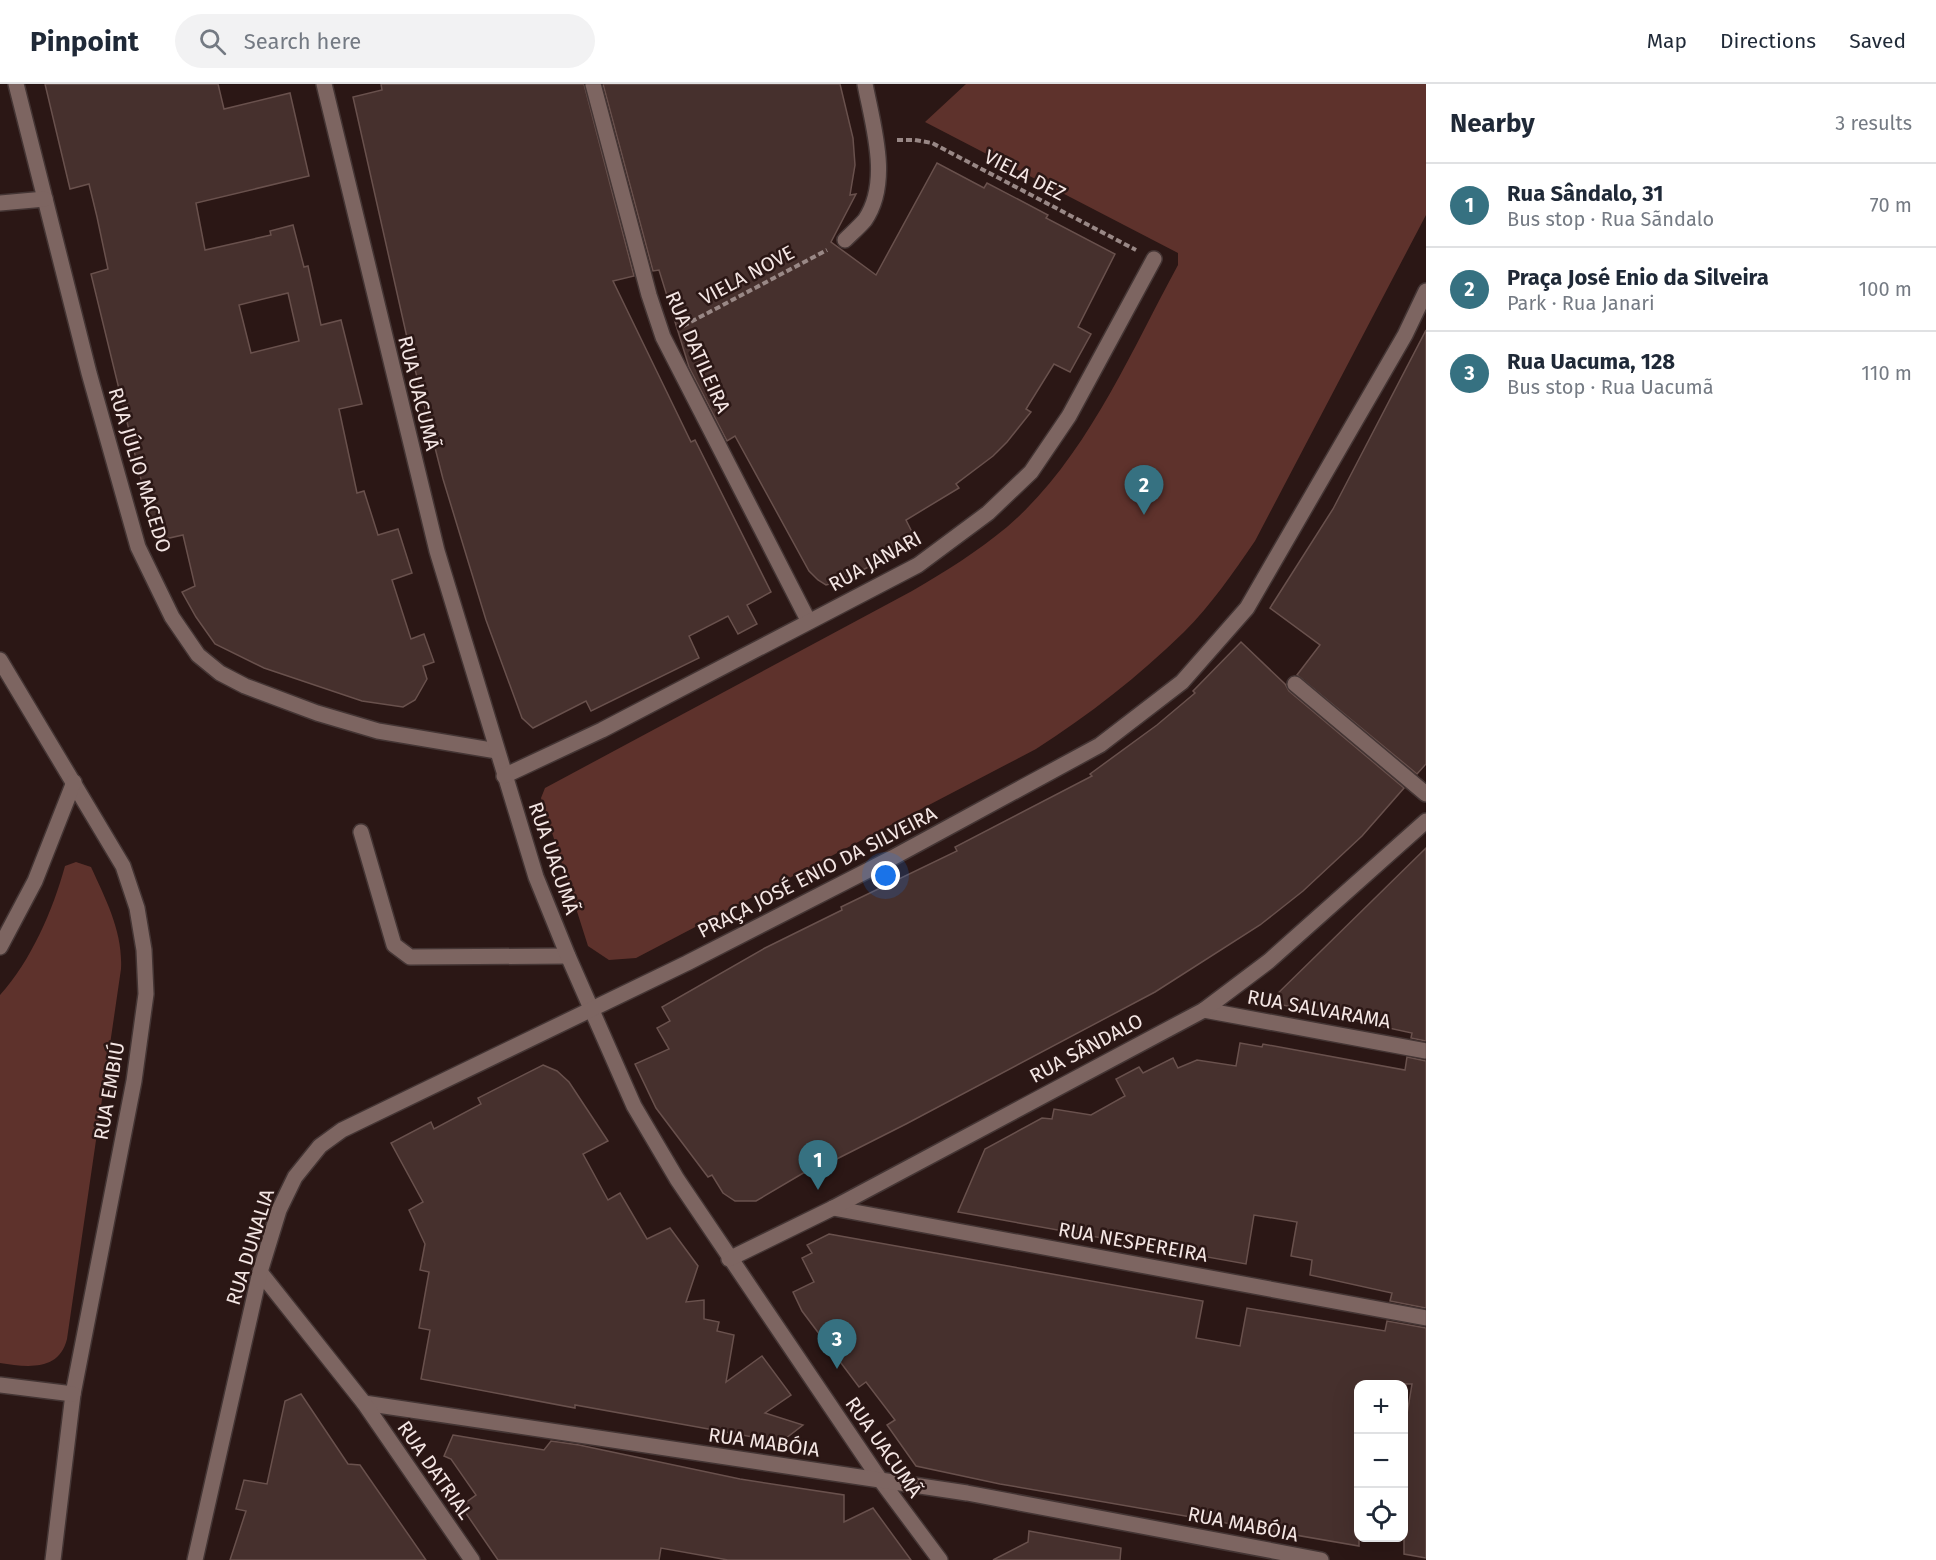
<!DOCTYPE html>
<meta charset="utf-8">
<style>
body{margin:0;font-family:"Fira Sans",sans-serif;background:#f2f2f3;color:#1f2937}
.controls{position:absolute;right:18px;bottom:18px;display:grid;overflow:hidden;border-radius:12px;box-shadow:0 6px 24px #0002}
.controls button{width:54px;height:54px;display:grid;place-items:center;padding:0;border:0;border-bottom:2px solid #e0e1e3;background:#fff;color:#1f2937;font:30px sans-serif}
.you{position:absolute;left:886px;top:792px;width:21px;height:21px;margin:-15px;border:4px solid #fff;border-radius:50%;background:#1a73e8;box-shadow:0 0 0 9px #1a73e833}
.badge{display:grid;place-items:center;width:39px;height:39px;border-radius:50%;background:#367181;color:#fff;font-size:20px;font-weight:700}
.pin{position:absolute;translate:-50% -50px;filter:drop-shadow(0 2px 3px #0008)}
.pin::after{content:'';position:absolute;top:32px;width:21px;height:18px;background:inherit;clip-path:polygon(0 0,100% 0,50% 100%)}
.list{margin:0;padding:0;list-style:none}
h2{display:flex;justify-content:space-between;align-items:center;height:78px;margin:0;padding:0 24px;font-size:26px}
h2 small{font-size:20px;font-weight:400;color:#747a83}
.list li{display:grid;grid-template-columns:39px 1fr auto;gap:18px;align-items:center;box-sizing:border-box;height:84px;padding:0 24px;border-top:2px solid #e0e1e3}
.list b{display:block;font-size:22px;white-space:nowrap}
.list p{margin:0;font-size:20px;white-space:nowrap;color:#747a83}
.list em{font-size:20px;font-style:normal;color:#747a83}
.icon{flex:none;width:33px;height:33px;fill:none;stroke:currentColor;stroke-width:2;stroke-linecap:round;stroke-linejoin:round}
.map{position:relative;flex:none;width:1426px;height:1476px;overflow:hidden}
header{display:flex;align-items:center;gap:36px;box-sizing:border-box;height:84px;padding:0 30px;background:#fff;border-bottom:2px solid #e0e1e3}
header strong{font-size:28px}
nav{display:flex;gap:33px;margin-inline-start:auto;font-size:21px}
.search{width:420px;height:54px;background:#f2f2f3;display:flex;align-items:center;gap:15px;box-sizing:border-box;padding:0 21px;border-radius:33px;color:#747a83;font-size:22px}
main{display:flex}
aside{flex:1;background:#fff}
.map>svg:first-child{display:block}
</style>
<header>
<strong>Pinpoint</strong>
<div class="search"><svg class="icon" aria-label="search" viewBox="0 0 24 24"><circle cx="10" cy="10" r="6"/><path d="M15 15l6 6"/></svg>Search here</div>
<nav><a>Map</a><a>Directions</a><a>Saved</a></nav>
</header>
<main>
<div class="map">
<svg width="1426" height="1476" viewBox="0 0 1426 1476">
<rect width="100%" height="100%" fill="#2b1715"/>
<g fill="#5e322c">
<path d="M966,0H1426V131L1255,457C1233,489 1211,521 1184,548C1139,592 1089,631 1036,665L636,874L609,876L588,862L541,714L545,704L912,507C945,488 978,467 1007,443C1086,375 1129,271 1178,181V169L925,38Z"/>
<path d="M76,778L91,783C106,816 123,848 121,885L67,1255C59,1288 26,1283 0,1279V911C31,877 53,826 65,782Z"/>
</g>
<g fill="#46302d" stroke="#69514d" stroke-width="1.5" fill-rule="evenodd">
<path d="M45,0H218L224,25L290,9L309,92L196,119L205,166L271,151L270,147L293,141L304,183L308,182L321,241L341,236L362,320L339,325L357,409L364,407L378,451L398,445L412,489L392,496L411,555L424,550L434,578L423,582L427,595L415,616L403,623L362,617L264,584L215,560L196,533L182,508L195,502L183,451L156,457L91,190L108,185L97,133L89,100L70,105ZM288,209L299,257L251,269L239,221Z"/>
<polygon points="381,0 584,0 634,192 613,197 691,358 695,356 771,508 747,521 757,540 738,550 728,532 689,552 699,574 591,627 586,617 533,644 522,634 486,536 443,395 408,258 353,13 382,6"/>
<polygon points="603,0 840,0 853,54 855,81 850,111 856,110 831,158 876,191 937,79 984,104 987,99 1048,131 1046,134 1115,170 1078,243 1091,250 1070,288 1054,280 1026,325 1031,328 1007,358 993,372 956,400 959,404 906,436 916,456 895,470 838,498 826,501 818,496 809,487 735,352 727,357 689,283 659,186 653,187"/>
<polygon points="1426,246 1426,680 1417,690 1297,591 1320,561 1270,524 1333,425"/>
<polygon points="1241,558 1285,600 1289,607 1404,704 1362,752 1303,807 1260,841 1155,908 906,1040 807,1090 805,1088 756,1117 735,1117 723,1109 712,1091 708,1093 656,1024 635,980 669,965 657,944 670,937 662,923 765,864 842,826 841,823 957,767 955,763 1092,692 1090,690 1157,641 1195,609 1193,607"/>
<polygon points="1426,764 1426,957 1411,954 1412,949 1269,918"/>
<polygon points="1240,959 1262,963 1263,960 1405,986 1407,973 1426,977 1426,1224 1390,1217 1392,1209 1310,1191 1312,1176 1291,1172 1297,1138 1254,1131 1246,1180 958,1128 985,1065 1042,1034 1052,1035 1054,1025 1091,1031 1125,1012 1116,995 1139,983 1143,989 1173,974 1178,984 1197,976 1236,982"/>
<polygon points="543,981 557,987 569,998 608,1057 583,1070 608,1116 620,1109 647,1155 670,1144 698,1182 686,1218 704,1216 704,1235 719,1238 717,1247 734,1251 726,1298 762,1272 791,1311 765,1329 803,1341 781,1358 575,1321 575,1324 421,1295 430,1246 419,1244 429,1188 420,1186 425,1160 409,1126 423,1118 391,1059 431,1038 434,1045 481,1020 478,1014"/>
<polygon points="829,1150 1203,1217 1196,1254 1240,1262 1247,1224 1385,1247 1387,1237 1426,1244 1426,1474 1404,1470 1404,1348 1412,1300 1359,1300 1359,1332 1355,1353 1359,1353 1359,1462 1000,1400 916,1382 887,1341 895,1336 866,1298 859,1303 802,1227 793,1208 814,1198 802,1174 812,1169 807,1161"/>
<polygon points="301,1310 348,1380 360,1381 426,1476 230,1476 246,1427 236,1425 244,1396 267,1400 285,1317"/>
<polygon points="453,1351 544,1366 551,1357 579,1361 740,1395 844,1411 844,1438 873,1424 911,1476 728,1476 661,1464 659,1476 498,1476 461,1422 476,1411 451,1375 444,1372"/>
<polygon points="1029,1447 1121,1464 1120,1476 993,1476 1028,1458"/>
</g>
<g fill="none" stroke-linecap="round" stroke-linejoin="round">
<defs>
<polyline id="service" points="361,748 394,861 410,873 568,872"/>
<g id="minor">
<polyline points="16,0 89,289 138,463 172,533 198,571 220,589 245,602 317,629 378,647 497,667"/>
<polyline points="324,0 437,467 536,793 568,872 634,1022 677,1095 879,1394 940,1476"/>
<polyline points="593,0 649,211 663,253 808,536"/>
<polyline points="0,119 45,115"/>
<path d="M845,156C851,150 859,143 865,136C891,98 873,42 865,0"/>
<polyline points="0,576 123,782 137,824 144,866 146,910 134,997 73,1310 53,1476"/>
<polyline points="1295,600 1426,710"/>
<polyline points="504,692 602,646 918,481 988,429 1031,388 1069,332 1154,175"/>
<polyline points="0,863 35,797 74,698"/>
<polyline points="1204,926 1426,967"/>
<polyline points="833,1124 1426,1234"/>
<polyline points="729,1175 833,1124 1204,926 1269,877 1426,737"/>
<polyline points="260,1188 364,1319 967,1409 1321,1476"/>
<polyline points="0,1301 73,1310"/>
<polyline points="364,1319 472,1476"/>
<polyline points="195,1476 260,1188 279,1126 295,1093 320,1062 342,1046 687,879 892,774 1100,661 1182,598 1247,524 1405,251 1426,207"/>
</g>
</defs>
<use href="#service" stroke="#443534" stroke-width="18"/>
<use href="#minor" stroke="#443534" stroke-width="18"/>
<g stroke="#998886" stroke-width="4" stroke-dasharray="6 3" stroke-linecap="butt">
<polyline points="897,56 915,56 932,59 1136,166"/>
<polyline points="683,242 827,166"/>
</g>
<use href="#service" stroke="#7d6561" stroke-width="15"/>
<use href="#minor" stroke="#7d6561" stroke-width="15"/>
</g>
<g text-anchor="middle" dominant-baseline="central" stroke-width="5" stroke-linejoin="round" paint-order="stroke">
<g font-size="20" fill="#f4e6e4" stroke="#2b1715">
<text transform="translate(1025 91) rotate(27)">VIELA DEZ</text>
<text transform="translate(747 191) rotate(-28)">VIELA NOVE</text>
<text transform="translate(698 268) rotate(66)">RUA DATILEIRA</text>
<text transform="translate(419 309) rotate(76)">RUA UACUMÃ</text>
<text transform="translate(140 386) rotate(73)">RUA JÚLIO MACEDO</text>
<text transform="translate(875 477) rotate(-29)">RUA JANARI</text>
<text transform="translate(554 774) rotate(71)">RUA UACUMÃ</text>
<text transform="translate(817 788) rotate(-27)">PRAÇA JOSÉ ENIO DA SILVEIRA</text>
<text transform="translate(1319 925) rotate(10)">RUA SALVARAMA</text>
<text transform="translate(1086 964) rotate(-28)">RUA SÃNDALO</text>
<text transform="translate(109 1007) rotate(-80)">RUA EMBIÚ</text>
<text transform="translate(1133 1158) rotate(10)">RUA NESPEREIRA</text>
<text transform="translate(250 1163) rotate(-73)">RUA DUNALIA</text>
<text transform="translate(764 1358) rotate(8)">RUA MABÓIA</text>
<text transform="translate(884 1363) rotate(55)">RUA UACUMÃ</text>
<text transform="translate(435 1386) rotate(55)">RUA DATRIAL</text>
<text transform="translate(1243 1440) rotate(11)">RUA MABÓIA</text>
</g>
</g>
</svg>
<div class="controls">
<button>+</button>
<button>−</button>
<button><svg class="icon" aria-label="locate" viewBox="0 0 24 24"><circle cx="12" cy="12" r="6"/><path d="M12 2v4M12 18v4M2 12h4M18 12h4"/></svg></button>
</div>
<div class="you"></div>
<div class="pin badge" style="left:818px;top:1106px">1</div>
<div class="pin badge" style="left:1144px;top:431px">2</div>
<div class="pin badge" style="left:837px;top:1285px">3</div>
</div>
<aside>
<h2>Nearby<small>3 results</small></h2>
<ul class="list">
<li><span class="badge">1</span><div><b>Rua Sândalo, 31</b><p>Bus stop · Rua Sãndalo</p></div><em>70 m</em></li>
<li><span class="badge">2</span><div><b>Praça José Enio da Silveira</b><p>Park · Rua Janari</p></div><em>100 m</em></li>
<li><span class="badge">3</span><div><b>Rua Uacuma, 128</b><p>Bus stop · Rua Uacumã</p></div><em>110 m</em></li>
</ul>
</aside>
</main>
